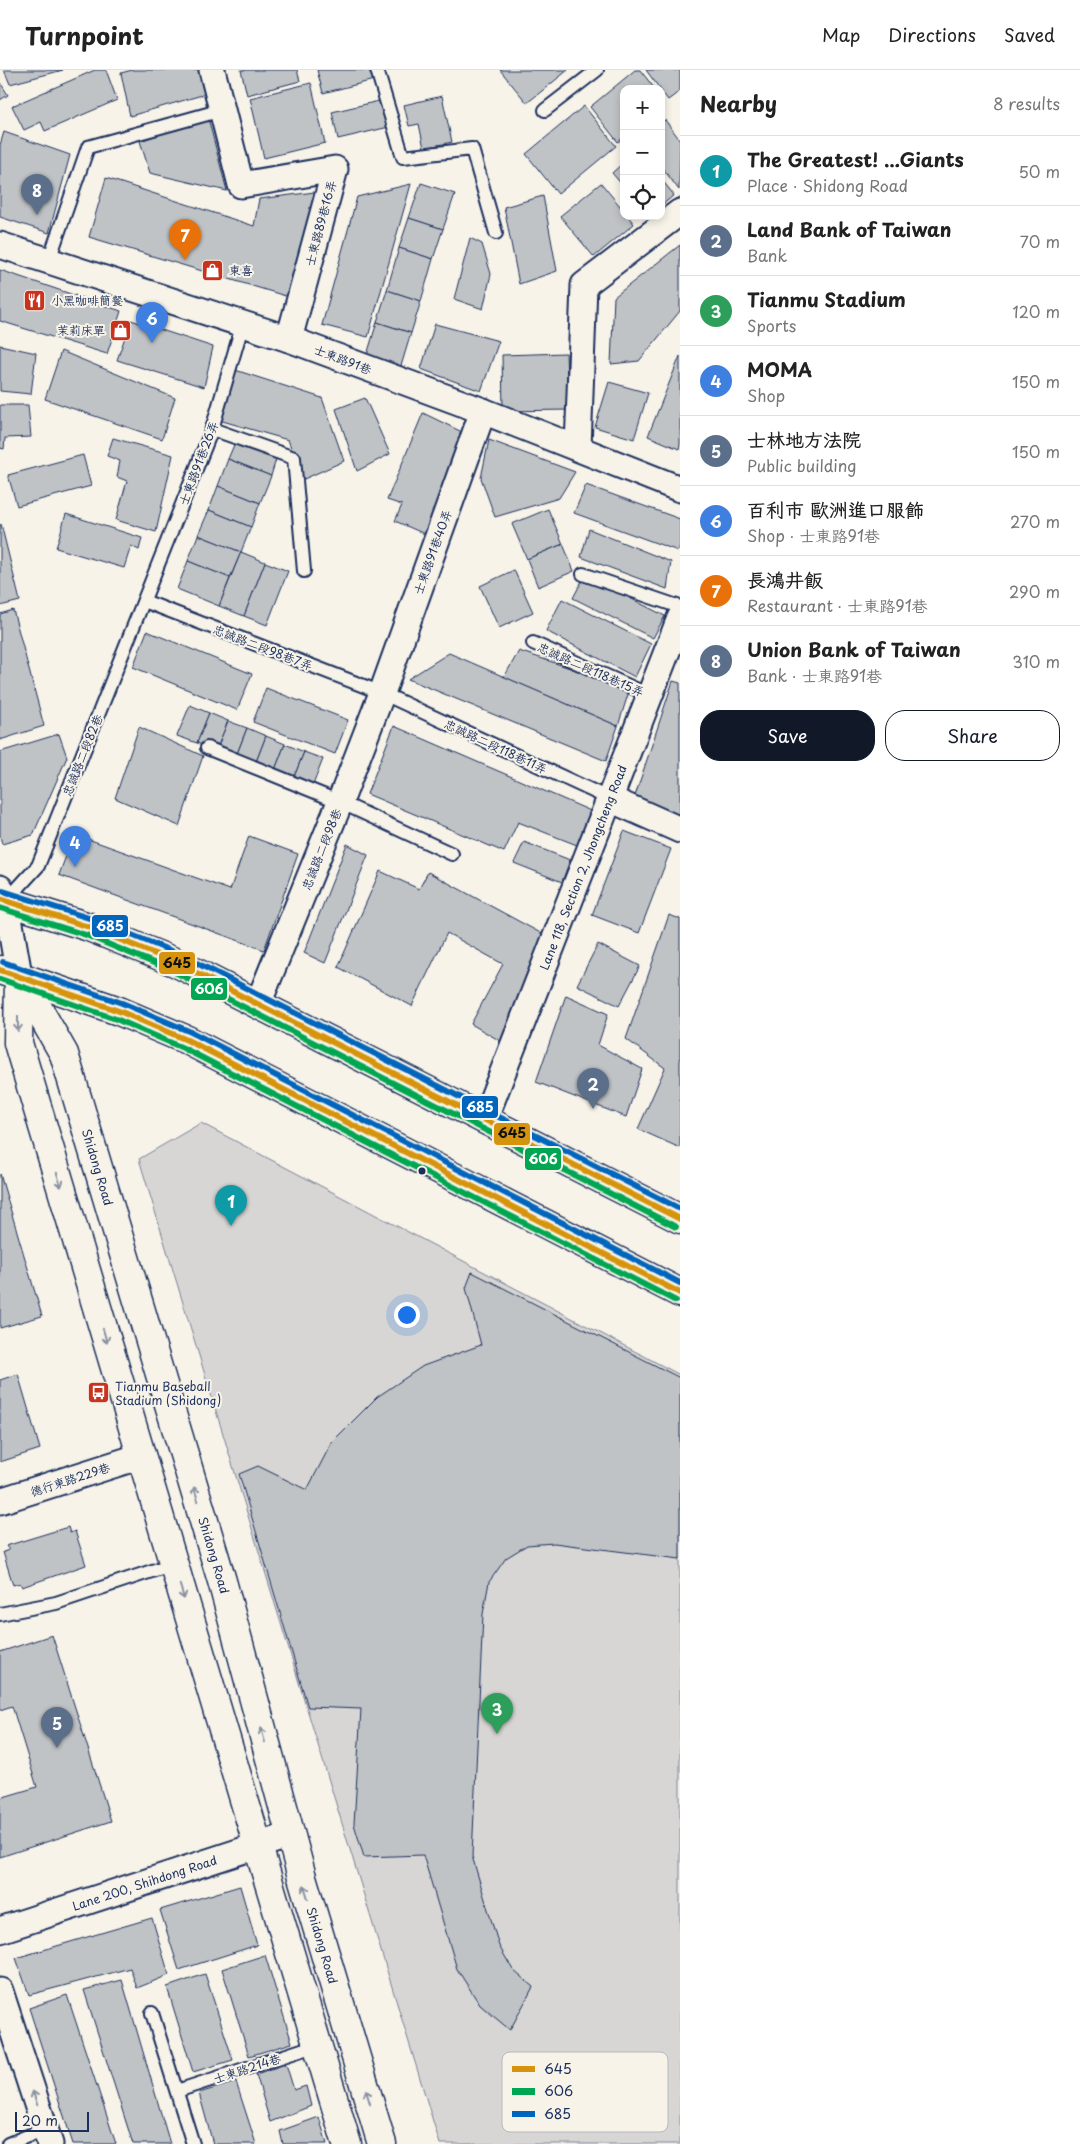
<!DOCTYPE html>
<meta charset="utf-8">
<style>
body{margin:0;font-family:"Playpen Sans","LXGW WenKai TC",sans-serif;background:#f6f6f6;color:#222}
.controls{position:absolute;right:15px;top:15px;display:grid;overflow:hidden;border-radius:10px;box-shadow:0 2px 8px #0003}
.controls button{width:45px;height:45px;display:grid;place-items:center;padding:0;border:0;border-bottom:1px solid #e0e0e0;background:#fff;color:#222;font:25px sans-serif}
.scale{position:absolute;left:15px;bottom:12px;width:74px;box-sizing:border-box;padding-left:5px;border:2px solid #1b2f5e;border-top:0;font-size:14px;line-height:18px;white-space:nowrap;color:#1b2f5e;-webkit-text-stroke:4px #f7f3e8;paint-order:stroke}
.you{position:absolute;left:406px;top:1244px;width:18px;height:18px;margin:-12px;border:4px solid #fff;border-radius:50%;background:#1a73e8;box-shadow:0 0 0 8px #1a73e833}
.badge{display:grid;place-items:center;width:32px;height:32px;border-radius:50%;background:#111827;color:#fff;font-size:16px;font-weight:700}
.pin{position:absolute;translate:-50% -41px;filter:drop-shadow(0 1px 2px #0008)}
.pin::after{content:'';position:absolute;top:26px;width:18px;height:15px;background:inherit;clip-path:polygon(0 0,100% 0,50% 100%)}
.list{margin:0;padding:0;list-style:none}
h2{display:flex;justify-content:space-between;align-items:center;height:65px;margin:0;padding:0 20px;font-size:21px}
h2 small{font-size:16px;font-weight:400;color:#767676}
.list li{display:grid;grid-template-columns:32px 1fr auto;gap:15px;align-items:center;box-sizing:border-box;height:70px;padding:0 20px;border-top:1px solid #e0e0e0}
.list b{display:block;font-size:19px;white-space:nowrap}
.list p{margin:0;font-size:16px;white-space:nowrap;color:#767676}
.list em{font-size:16px;font-style:normal;color:#767676}
.actions{display:flex;gap:10px;padding:15px 20px}
.actions a{flex:1;padding:11px 0;border:1px solid #111827;border-radius:20px;text-align:center;font-size:18px;color:#111827}
.actions .main{background:#111827;color:#fff}
.icon{flex:none;width:28px;height:28px;fill:none;stroke:currentColor;stroke-width:2;stroke-linecap:round;stroke-linejoin:round}
.map{position:relative;flex:none;width:680px;height:2074px;overflow:hidden}
header{display:flex;align-items:center;gap:30px;box-sizing:border-box;height:70px;padding:0 25px;background:#fff;border-bottom:1px solid #e0e0e0}
header strong{font-size:24px}
nav{display:flex;gap:28px;margin-inline-start:auto;font-size:18px}
main{display:flex}
aside{flex:1;background:#fff}
.map>svg:first-child{display:block}
</style>
<header>
<strong>Turnpoint</strong>
<nav><a>Map</a><a>Directions</a><a>Saved</a></nav>
</header>
<main>
<div class="map">
<svg width="680" height="2074" viewBox="0 0 680 2074">
<rect width="100%" height="100%" fill="#f7f3e8"/>
<filter id="ink" filterUnits="userSpaceOnUse"><feTurbulence type="fractalNoise" baseFrequency=".02" numOctaves="2"/><feDisplacementMap in="SourceGraphic" scale="10" xChannelSelector="R" yChannelSelector="G"/><feConvolveMatrix kernelMatrix="1 2 1 2 8 2 1 2 1" color-interpolation-filters="sRGB"/></filter>
<g filter="url(#ink)">
<polygon fill="#d7d6d4" stroke="#798299" points="201,1053 680,1305 680,2074 440,2074 139,1089"/>
<g fill="#c0c3c5" stroke="#1b2f5e">
<polygon points="4,0 63,0 10,14"/>
<polygon points="95,0 106,0 117,30 45,61 41,52 24,60 12,36"/>
<polygon points="132,0 203,0 209,23 130,46 121,3"/>
<polygon points="241,0 297,0 300,11 247,25"/>
<polygon points="317,0 371,0 374,10 323,23"/>
<polygon points="500,0 568,0 527,33"/>
<polygon points="635,0 640,0 655,19 624,19 624,67 618,72 590,37"/>
<polygon points="646,0 680,0 680,21 668,30"/>
<polygon points="0,12 8,25 0,30"/>
<polygon points="311,13 325,73 264,88 250,28"/>
<polygon points="442,26 452,72 424,78 419,54 409,56 404,35"/>
<polygon points="383,30 389,57 338,69 332,42"/>
<polygon points="584,36 616,76 558,124 526,84"/>
<polygon points="208,48 227,121 150,103 140,71"/>
<polygon points="665,50 680,70 679,120 661,96 661,53"/>
<polygon points="4,62 70,85 49,163 0,147 0,75"/>
<polygon points="624,92 624,117 612,103"/>
<polygon points="106,108 254,156 259,129 315,122 289,227 89,167"/>
<polygon points="661,109 674,125 661,136"/>
<polygon points="421,113 455,124 443,159 409,148"/>
<polygon points="601,113 624,141 624,146 628,146 634,154 594,187 560,146"/>
<polygon points="411,114 368,267 322,255 357,127"/>
<polygon points="543,126 557,201 519,214 504,137"/>
<polygon points="409,148 443,159 433,189 399,178"/>
<polygon points="470,168 482,174 491,204 483,239 454,229"/>
<polygon points="680,175 680,241 639,291 611,294 614,227"/>
<polygon points="399,178 433,189 421,231 387,220"/>
<polygon points="0,200 121,241 107,284 0,251"/>
<polygon points="387,220 421,231 411,263 377,252"/>
<polygon points="131,250 213,277 204,317 117,290"/>
<polygon points="377,252 411,263 401,296 367,285"/>
<polygon points="435,254 499,271 481,321 421,299"/>
<polygon points="0,275 36,283 31,324 0,321"/>
<polygon points="61,281 175,328 162,369 45,329"/>
<polygon points="566,283 568,340 503,341 502,285"/>
<polygon points="680,286 680,375 679,379 648,366"/>
<polygon points="232,299 322,328 344,391 304,409 288,370 219,350"/>
<polygon points="609,312 648,323 634,369 595,357"/>
<polygon points="365,328 390,384 357,401 336,339"/>
<polygon points="0,335 28,335 31,367 5,368 4,379 0,378"/>
<polygon points="423,343 462,362 427,465 395,451 402,435 387,430"/>
<polygon points="239,363 272,377 276,389 271,406 228,389"/>
<polygon points="113,368 173,385 156,462 116,450 127,411 117,407 120,391 107,386"/>
<polygon points="489,370 575,402 559,428 495,447 481,408"/>
<polygon points="83,385 91,416 17,436 8,405"/>
<polygon points="228,389 271,406 260,433 218,416"/>
<polygon points="586,415 680,449 680,476 678,481 574,443"/>
<polygon points="218,416 260,433 251,457 209,440"/>
<polygon points="548,439 563,474 527,489 512,454"/>
<polygon points="209,440 251,457 241,482 198,465"/>
<polygon points="66,444 142,468 139,480 131,476 124,498 56,478"/>
<polygon points="1,454 20,531 0,536 0,455"/>
<polygon points="589,459 671,492 667,519 581,487"/>
<polygon points="198,465 241,482 230,508 188,491"/>
<polygon points="563,474 574,501 538,517 527,489"/>
<polygon points="241,482 265,492 244,546 219,536"/>
<polygon points="188,491 230,508 219,536 177,519"/>
<polygon points="265,492 288,501 267,555 244,546"/>
<polygon points="514,500 533,542 499,558 480,516"/>
<polygon points="585,505 665,546 653,568 573,528"/>
<polygon points="562,529 651,574 635,607 546,561"/>
<polygon points="13,540 44,656 0,670 0,544"/>
<polygon points="147,561 252,604 237,640 133,597"/>
<polygon points="519,581 630,618 618,656 504,607"/>
<polygon points="449,583 618,656 606,691 408,609"/>
<polygon points="673,611 680,613 680,745 634,729"/>
<polygon points="266,618 348,650 335,684 253,652"/>
<polygon points="190,635 209,643 197,673 177,666"/>
<polygon points="209,643 228,651 216,681 197,673"/>
<polygon points="228,651 247,658 235,689 216,681"/>
<polygon points="394,656 593,742 577,775 518,752 504,782 367,724"/>
<polygon points="139,657 203,686 179,756 115,728"/>
<polygon points="247,658 266,666 254,697 235,689"/>
<polygon points="59,664 67,687 33,765 2,774 0,766 0,682"/>
<polygon points="266,666 285,674 273,705 254,697"/>
<polygon points="285,674 304,682 292,712 273,705"/>
<polygon points="304,682 323,689 311,720 292,712"/>
<polygon points="624,761 671,779 639,863 592,845"/>
<polygon points="74,764 230,820 249,766 298,784 264,880 59,805"/>
<polygon points="524,772 570,790 562,812 514,793"/>
<polygon points="347,774 368,785 325,893 304,883"/>
<polygon points="380,801 419,819 428,802 546,866 509,976 471,954 503,894 447,863 412,936 338,897"/>
<polygon points="669,845 680,849 680,1078 638,1059 665,998 626,969"/>
<polygon points="598,874 640,896 619,936 577,915"/>
<polygon points="566,925 608,944 598,975 642,999 626,1047 536,1012"/>
<polygon points="0,1104 42,1246 0,1258"/>
<polygon points="472,1202 680,1308 680,1489 554,1473 527,1475 506,1488 489,1512 483,1544 472,1786 499,1876 513,1900 533,1917 510,1960 480,1935 457,1899 423,1785 364,1787 354,1754 361,1639 308,1637 239,1404 258,1396 307,1420 332,1372 377,1327 423,1296 481,1275 466,1218"/>
<polygon points="18,1304 40,1379 0,1392 0,1310"/>
<polygon points="68,1457 70,1463 75,1461 86,1495 22,1517 20,1513 13,1515 3,1482 9,1480 6,1476"/>
<polygon points="52,1565 111,1751 0,1787 0,1728 37,1717 12,1636 0,1640 0,1582"/>
<polygon points="240,1816 257,1875 179,1900 160,1840"/>
<polygon points="152,1848 169,1905 137,1918 130,1898 29,1925 16,1888"/>
<polygon points="265,1885 292,1973 249,1986 222,1899"/>
<polygon points="205,1904 233,1990 193,2002 167,1917"/>
<polygon points="122,1910 170,2074 133,2074 84,1920"/>
<polygon points="67,1925 116,2074 73,2074 29,1938"/>
<polygon points="286,1994 294,2020 306,2016 311,2036 270,2052 256,2004"/>
<polygon points="236,2012 256,2074 213,2074 199,2023"/>
<polygon points="319,2047 327,2074 283,2074 280,2061"/>
</g>
<g fill="none" stroke-linecap="round" stroke-linejoin="round">
<defs>
<g id="service">
<polyline points="377,0 403,87 472,79 496,163"/>
<polyline points="545,40 597,0"/>
<polyline points="49,190 88,77 222,40"/>
<polyline points="212,359 294,388 304,501"/>
<polyline points="583,504 680,537"/>
<polyline points="144,531 382,623 610,729"/>
<polyline points="533,573 649,625"/>
<polyline points="207,678 340,732 452,784"/>
<polyline points="6,831 38,796 212,359 243,253"/>
<polyline points="0,1544 56,1533 173,1494"/>
<polyline points="152,1943 193,2074"/>
<polyline points="177,2021 317,1975"/>
<polyline points="8,2074 45,2059"/>
</g>
<g id="minor">
<polyline points="212,0 241,115 335,99 289,269"/>
<polyline points="0,175 289,269 483,341 680,419"/>
<polyline points="578,378 584,215 680,142"/>
<polyline points="610,729 680,760"/>
<polyline points="0,818 6,831 19,905"/>
<polyline points="258,934 340,732 382,623 483,341"/>
<path id="s1" d="M485,1048L680,548"/>
<polyline points="0,1431 141,1386"/>
<path id="s2" d="M0,1860L290,1765"/>
<polyline points="0,1921 50,2074"/>
</g>
<g id="tertiary">
<polyline points="0,829 89,857 177,893 680,1149"/>
<polyline points="0,900 119,941 187,970 680,1223"/>
<path id="s3" d="M19,905L64,984L222,1511L302,1807L382,2074"/>
<polyline points="19,906 18,973 347,2074"/>
</g>
</defs>
<use href="#service" stroke="#1b2f5e" stroke-width="16"/>
<use href="#minor" stroke="#1b2f5e" stroke-width="29"/>
<use href="#tertiary" stroke="#1b2f5e" stroke-width="31"/>
<use href="#service" stroke="#f7f3e8" stroke-width="12"/>
<use href="#minor" stroke="#f7f3e8" stroke-width="25"/>
<use href="#tertiary" stroke="#f7f3e8" stroke-width="28"/>
<defs>
<g id="bus-1">
<polyline points="0,829 89,857 177,893 680,1149"/>
<polyline points="0,900 119,941 187,970 680,1223"/>
</g>
<g id="bus-2">
<polyline points="0,838 86,865 173,901 676,1157"/>
<polyline points="0,909 116,949 183,978 676,1231"/>
</g>
<g id="bus-3">
<polyline points="3,821 92,849 181,885 680,1139"/>
<polyline points="3,892 122,933 191,962 680,1213"/>
</g>
</defs>
<use href="#bus-1" stroke="#f7f3e8" stroke-width="10"/>
<use href="#bus-2" stroke="#f7f3e8" stroke-width="10"/>
<use href="#bus-3" stroke="#f7f3e8" stroke-width="10"/>
<use href="#bus-1" stroke="#d6940e" stroke-width="6"/>
<use href="#bus-2" stroke="#00a651" stroke-width="6"/>
<use href="#bus-3" stroke="#0065bd" stroke-width="6"/>
</g>
<defs><path id="oneway-shaft" d="M-6 0H5M1.5-3L5.5 0L1.5 3" fill="none" stroke-width="1.6" stroke-linecap="round" stroke-linejoin="round" transform="scale(1.25)"/></defs>
<g stroke="#8991a3">
<use href="#oneway-shaft" transform="translate(18 954) rotate(90)"/>
<use href="#oneway-shaft" transform="translate(59 1110) rotate(73)"/>
<use href="#oneway-shaft" transform="translate(105 1266) rotate(74)"/>
<use href="#oneway-shaft" transform="translate(196 1424) rotate(-107)"/>
<use href="#oneway-shaft" transform="translate(182 1522) rotate(73)"/>
<use href="#oneway-shaft" transform="translate(263 1665) rotate(-105)"/>
<use href="#oneway-shaft" transform="translate(306 1822) rotate(-107)"/>
<use href="#oneway-shaft" transform="translate(368 2027) rotate(-107)"/>
<use href="#oneway-shaft" transform="translate(35 2028) rotate(-108)"/>
</g>
</g>
<defs>
<symbol id="shop-square" viewBox="-11 -11 22 22"><rect x="-9" y="-9" width="18" height="18" rx="4" fill="#c8321e" stroke="#f7f3e8"/><path d="M-5-2.5h2.3a2.7 3.5 0 0 1 5.4 0H5L5.5 6h-11ZM-1.5-2.5h3a1.5 2.3 0 0 0-3 0Z" fill="#fff"/></symbol>
<symbol id="restaurant-square" viewBox="-11 -11 22 22"><rect x="-9" y="-9" width="18" height="18" rx="4" fill="#c8321e" stroke="#f7f3e8"/><path d="M-5-6h1v4h1v-4h1v4h1v-4h1v5L-1.5 .5V6h-2V.5L-5-1ZM5-6V6H3V1.5H1.5Q1.5-4 5-6Z" fill="#fff"/></symbol>
<symbol id="bus-square" viewBox="-11 -11 22 22"><rect x="-9" y="-9" width="18" height="18" rx="4" fill="#c8321e" stroke="#f7f3e8"/><path d="M-5-6H5V4H4V6H2V4H-2V6H-4V4H-5ZM-3.5-4V0h7V-4ZM-3.5 1.2v1.5H-2V1.2ZM2 1.2v1.5H3.5V1.2Z" fill="#fff"/></symbol>
</defs>
<g fill-rule="evenodd">
<use href="#shop-square" x="200" y="188" width="25" height="25"/>
<use href="#restaurant-square" x="22" y="218" width="25" height="25"/>
<use href="#shop-square" x="108" y="248" width="25" height="25"/>
<use href="#bus-square" x="86" y="1310" width="25" height="25"/>
</g>
<circle fill="#1b2f5e" stroke="#f7f3e8" stroke-width="2" cx="422" cy="1101" r="4.5"/>
<g text-anchor="middle" dominant-baseline="central" stroke-width="4" stroke-linejoin="round" paint-order="stroke">
<g font-size="12" fill="#1b2f5e" stroke="#f7f3e8">
<text transform="translate(320 153) rotate(-75)">士東路89巷16弄</text>
<text transform="translate(343 289) rotate(21)">士東路91巷</text>
<text transform="translate(198 393) rotate(-69)">士東路91巷26弄</text>
<text transform="translate(432 482) rotate(-70)">士東路91巷40弄</text>
<text transform="translate(263 577) rotate(21)">忠誠路二段98巷7弄</text>
<text transform="translate(591 599) rotate(24)">忠誠路二段118巷15弄</text>
<text transform="translate(496 676) rotate(25)">忠誠路二段118巷11弄</text>
<text transform="translate(82 685) rotate(-68)">忠誠路二段82巷</text>
<text transform="translate(321 779) rotate(-68)">忠誠路二段98巷</text>
<text stroke="none"><textPath href="#s1" startOffset="269">Lane 118, Section 2, Jhongcheng Road</textPath></text>
<text stroke="none"><textPath href="#s3" startOffset="209">Shidong Road</textPath></text>
<text transform="translate(70 1409) rotate(-18)">德行東路229巷</text>
<text stroke="none"><textPath href="#s3" startOffset="614">Shidong Road</textPath></text>
<text stroke="none"><textPath href="#s2" startOffset="152">Lane 200, Shihdong Road</textPath></text>
<text stroke="none"><textPath href="#s3" startOffset="1019">Shidong Road</textPath></text>
<text transform="translate(247 1998) rotate(-18)">士東路214巷</text>
</g>
<g font-size="12" fill="#1b2f5e" stroke="#f7f3e8" text-anchor="start">
<text x="229" y="200">東喜</text>
<text x="51" y="230">小黑咖啡簡餐</text>
<text x="105" y="260" text-anchor="end">茉莉床單</text>
<text x="115" y="1316">Tianmu Baseball<tspan x="115" dy="14">Stadium (Shidong)</tspan></text>
</g>
</g>
<rect x="502" y="1982" width="166" height="80" rx="8" fill="#f7f3e8" stroke="#b5b8bf" stroke-width="1"/>
<rect x="512" y="1996" width="23" height="6" fill="#d6940e"/>
<rect x="512" y="2018" width="23" height="7" fill="#00a651"/>
<rect x="512" y="2041" width="23" height="6" fill="#0065bd"/>
<g font-size="14" fill="#1b2f5e">
<text x="544" y="2004">645</text>
<text x="544" y="2026">606</text>
<text x="544" y="2049">685</text>
</g>
<g stroke="#f7f3e8" stroke-width="2">
<rect x="91" y="844" width="38" height="24" rx="5" fill="#0065bd"/>
<rect x="158" y="881" width="38" height="24" rx="5" fill="#d6940e"/>
<rect x="190" y="907" width="38" height="24" rx="5" fill="#00a651"/>
<rect x="461" y="1025" width="38" height="24" rx="5" fill="#0065bd"/>
<rect x="493" y="1052" width="38" height="24" rx="5" fill="#d6940e"/>
<rect x="524" y="1077" width="38" height="24" rx="5" fill="#00a651"/>
</g>
<g font-size="14" text-anchor="middle" font-weight="bold" fill="#fff">
<text x="110" y="861">685</text>
<text x="209" y="924">606</text>
<text x="480" y="1042">685</text>
<text x="543" y="1094">606</text>
</g>
<g font-size="14" text-anchor="middle" font-weight="bold" fill="#111">
<text x="177" y="898">645</text>
<text x="512" y="1068">645</text>
</g>
</svg>
<div class="controls">
<button>+</button>
<button>−</button>
<button><svg class="icon" aria-label="locate" viewBox="0 0 24 24"><circle cx="12" cy="12" r="6"/><path d="M12 2v4M12 18v4M2 12h4M18 12h4"/></svg></button>
</div>
<div class="scale">20 m</div>
<div class="you"></div>
<div class="pin badge" style="left:231px;top:1156px;background:#0f9aa8">1</div>
<div class="pin badge" style="left:593px;top:1039px;background:#5c6f8a">2</div>
<div class="pin badge" style="left:497px;top:1664px;background:#2e9e5b">3</div>
<div class="pin badge" style="left:75px;top:797px;background:#3f7fe0">4</div>
<div class="pin badge" style="left:57px;top:1678px;background:#5c6f8a">5</div>
<div class="pin badge" style="left:152px;top:273px;background:#3f7fe0">6</div>
<div class="pin badge" style="left:185px;top:190px;background:#e8710a">7</div>
<div class="pin badge" style="left:37px;top:145px;background:#5c6f8a">8</div>
</div>
<aside>
<h2>Nearby<small>8 results</small></h2>
<ul class="list">
<li><span class="badge" style="background:#0f9aa8">1</span><div><b>The Greatest! ...Giants</b><p>Place · Shidong Road</p></div><em>50 m</em></li>
<li><span class="badge" style="background:#5c6f8a">2</span><div><b>Land Bank of Taiwan</b><p>Bank</p></div><em>70 m</em></li>
<li><span class="badge" style="background:#2e9e5b">3</span><div><b>Tianmu Stadium</b><p>Sports</p></div><em>120 m</em></li>
<li><span class="badge" style="background:#3f7fe0">4</span><div><b>MOMA</b><p>Shop</p></div><em>150 m</em></li>
<li><span class="badge" style="background:#5c6f8a">5</span><div><b>士林地方法院</b><p>Public building</p></div><em>150 m</em></li>
<li><span class="badge" style="background:#3f7fe0">6</span><div><b>百利市 歐洲進口服飾</b><p>Shop · 士東路91巷</p></div><em>270 m</em></li>
<li><span class="badge" style="background:#e8710a">7</span><div><b>長鴻井飯</b><p>Restaurant · 士東路91巷</p></div><em>290 m</em></li>
<li><span class="badge" style="background:#5c6f8a">8</span><div><b>Union Bank of Taiwan</b><p>Bank · 士東路91巷</p></div><em>310 m</em></li>
</ul>
<div class="actions"><a class="main">Save</a><a>Share</a></div>
</aside>
</main>
